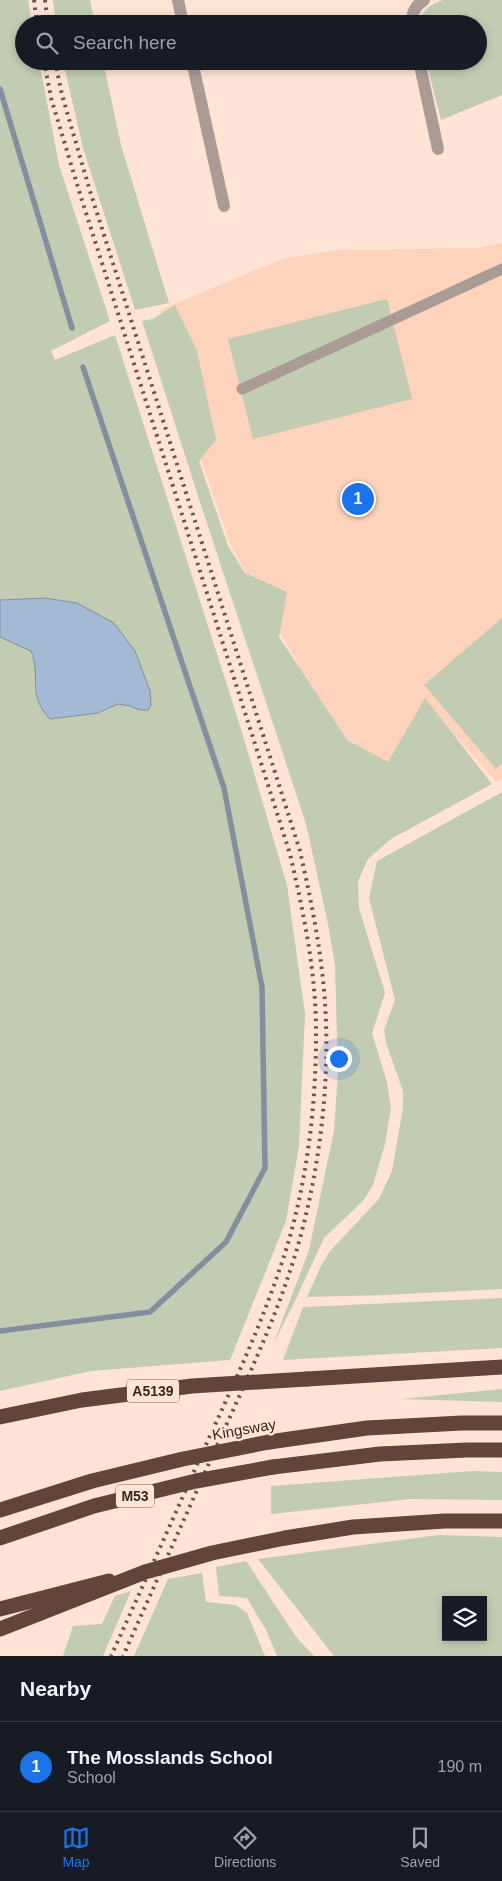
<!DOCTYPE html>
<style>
body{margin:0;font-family:Arial,sans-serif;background:#20242c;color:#f1f3f6}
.controls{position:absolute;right:15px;bottom:15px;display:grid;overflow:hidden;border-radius:0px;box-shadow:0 2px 8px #0003}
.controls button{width:45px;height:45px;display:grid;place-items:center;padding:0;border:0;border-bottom:1px solid #363941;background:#171b24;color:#f1f3f6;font:25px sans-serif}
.you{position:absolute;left:338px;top:1058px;width:18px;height:18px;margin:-12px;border:4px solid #fff;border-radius:50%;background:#1a73e8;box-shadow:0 0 0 8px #1a73e833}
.badge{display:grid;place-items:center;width:32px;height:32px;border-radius:50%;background:#1a73e8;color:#fff;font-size:16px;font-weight:700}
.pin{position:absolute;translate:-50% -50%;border:2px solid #fff;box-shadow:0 1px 5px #0006}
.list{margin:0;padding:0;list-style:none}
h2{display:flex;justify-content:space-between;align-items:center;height:65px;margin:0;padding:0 20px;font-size:21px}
h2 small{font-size:16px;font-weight:400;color:#9ea1a6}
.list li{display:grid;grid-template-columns:32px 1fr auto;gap:15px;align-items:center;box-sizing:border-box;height:90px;padding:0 20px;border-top:1px solid #363941}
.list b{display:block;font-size:19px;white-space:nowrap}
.list p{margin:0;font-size:16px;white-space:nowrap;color:#9ea1a6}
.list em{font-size:16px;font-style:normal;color:#9ea1a6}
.icon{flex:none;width:28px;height:28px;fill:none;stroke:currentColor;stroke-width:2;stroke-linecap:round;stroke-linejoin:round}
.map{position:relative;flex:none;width:502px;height:1656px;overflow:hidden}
.search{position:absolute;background:#171b24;box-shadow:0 2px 8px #0003;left:15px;right:15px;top:15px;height:55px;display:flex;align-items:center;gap:12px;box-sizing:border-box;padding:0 18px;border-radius:28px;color:#9ea1a6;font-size:19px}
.sheet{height:155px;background:#171b24}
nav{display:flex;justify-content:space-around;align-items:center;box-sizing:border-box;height:70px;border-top:1px solid #363941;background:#171b24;font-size:14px;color:#9ea1a6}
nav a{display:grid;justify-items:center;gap:2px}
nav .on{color:#1a73e8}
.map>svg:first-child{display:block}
</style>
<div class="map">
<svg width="502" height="1656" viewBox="0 0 502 1656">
<rect width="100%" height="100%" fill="#ffe3d4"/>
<polygon fill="#fdd3bc" points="502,243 502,779 496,782 425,701 390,764 337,734 231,546 198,452 204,448 160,310 285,258 339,250 477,248"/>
<g fill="#c1ccb2" fill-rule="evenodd">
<polygon points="0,0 28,0 32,24 24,24 24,61 39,61 59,165 110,321 51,351 55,360 115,335 241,729 287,885 305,1014 299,1146 286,1221 230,1360 91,1371 0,1391"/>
<polygon points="53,0 90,0 95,24 56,24"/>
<path d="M443,0H502V95L441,120L426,61H478V24H420C422,8 429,6 443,0Z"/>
<polygon points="63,61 103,61 121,145 169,303 135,310 83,148"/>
<polygon points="387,299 412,399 253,439 228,339"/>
<polygon points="175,305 197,351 216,440 199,461 228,546 245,573 287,592 279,637 344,735 347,740 388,762 425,698 492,784 391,839 368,859 358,881 359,908 385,993 372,1033 387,1082 391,1108 385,1144 373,1185 363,1201 324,1238 294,1303 273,1345 309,1250 334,1131 338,1072 335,965 328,924 306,824 198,496 142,321 153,319"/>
<polygon points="502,618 502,764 496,769 424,685"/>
<polygon points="502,792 502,1289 385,1295 307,1297 320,1268 330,1251 379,1199 392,1171 403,1108 403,1091 386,1043 384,1030 395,1000 369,898 377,861"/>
<polygon points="502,1298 502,1348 283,1360 303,1307"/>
<polygon points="502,1389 502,1402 400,1399"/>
<polygon points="473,1471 502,1472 502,1500 411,1499 271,1514 271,1486"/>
<path d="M438,1535L502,1537V1656H334L258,1559ZM446,1600H483V1637H446Z"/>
<polygon points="246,1561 297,1638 314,1656 277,1656 266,1630 247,1598 219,1596 216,1567"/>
<polygon points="202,1573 206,1602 236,1605 247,1613 265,1656 134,1656 168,1579"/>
<polygon points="131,1591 103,1656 63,1656 73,1626 102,1624 115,1596"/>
</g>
<path fill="#a4bad5" stroke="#838e9f" d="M45,598L77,603L114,623L135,651L150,691L151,705L148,710H140L130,706L118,704L98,713L50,719C26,694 42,677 31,651L0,637V600Z"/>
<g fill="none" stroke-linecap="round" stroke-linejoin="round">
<g stroke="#838e9f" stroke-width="5.5">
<polyline points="0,89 72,328"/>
<polyline points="0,1331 150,1312 226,1242 265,1168 262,987 224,788 83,367"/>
</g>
<polyline stroke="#ab9b96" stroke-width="11" points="242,389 502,269"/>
<g stroke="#ab9b96" stroke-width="12">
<polyline points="178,0 183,24"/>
<path d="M412,24C412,12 415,6 424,0"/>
<polyline points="192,61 224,206"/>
<polyline points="419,61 438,149"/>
</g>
<g stroke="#63443a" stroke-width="15">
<polyline points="307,1379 502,1367"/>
<polyline points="269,1442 367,1428 462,1423 502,1423"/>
<polyline points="273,1467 380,1454 467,1450 502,1450"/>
<polyline points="285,1538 353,1527 445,1521 502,1521"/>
<polyline points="0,1609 109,1581"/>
</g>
<g stroke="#68574e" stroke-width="4" stroke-dasharray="2.5 5" stroke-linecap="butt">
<polyline points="34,0 37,24"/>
<polyline points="45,0 48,24"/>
<path d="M44,61L51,98L80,194L290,854C303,910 315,967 316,1025C317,1106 306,1195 279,1271C258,1333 230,1392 203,1451C173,1519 142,1588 111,1656"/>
<path d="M55,61L62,95L90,191L300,851C313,909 324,963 326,1023C329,1103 315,1198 289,1274C269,1334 241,1392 215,1450C184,1519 154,1587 123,1656"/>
</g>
<g stroke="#63443a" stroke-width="15">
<polyline points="0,1417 82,1400 192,1386 307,1379"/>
<polyline points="0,1510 92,1481 183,1459 269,1442"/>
<polyline points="0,1538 94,1506 196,1481 273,1467"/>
<polyline points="0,1629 145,1572 212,1553 285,1538"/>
</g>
</g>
<g text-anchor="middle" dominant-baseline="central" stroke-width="5" stroke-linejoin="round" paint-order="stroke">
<g fill="#ffe3d4" stroke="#726057" stroke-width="1">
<rect x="127" y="1379.5" width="52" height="23" rx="4"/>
<rect x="116" y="1484.5" width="38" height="23" rx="4"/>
</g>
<g font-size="14" font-weight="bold" fill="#352821">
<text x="153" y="1391">A5139</text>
<text x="135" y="1496">M53</text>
</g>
<g font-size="15" fill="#352821" stroke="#ffe3d4">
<text transform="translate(244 1429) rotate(-10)">Kingsway</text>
</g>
</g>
</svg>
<div class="controls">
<button><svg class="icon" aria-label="layers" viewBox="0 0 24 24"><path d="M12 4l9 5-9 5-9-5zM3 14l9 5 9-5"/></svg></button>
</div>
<div class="you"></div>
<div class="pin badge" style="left:358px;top:499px">1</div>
<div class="search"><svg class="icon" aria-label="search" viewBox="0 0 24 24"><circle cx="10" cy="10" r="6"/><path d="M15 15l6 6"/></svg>Search here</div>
</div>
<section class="sheet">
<h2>Nearby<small></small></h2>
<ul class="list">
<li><span class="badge">1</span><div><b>The Mosslands School</b><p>School</p></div><em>190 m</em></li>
</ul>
</section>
<nav>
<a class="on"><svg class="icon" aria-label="map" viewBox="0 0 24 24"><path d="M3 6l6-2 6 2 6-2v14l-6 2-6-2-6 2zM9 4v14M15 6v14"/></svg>Map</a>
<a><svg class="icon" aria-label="directions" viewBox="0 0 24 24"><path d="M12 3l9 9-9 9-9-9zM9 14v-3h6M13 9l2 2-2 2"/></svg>Directions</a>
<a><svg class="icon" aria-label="saved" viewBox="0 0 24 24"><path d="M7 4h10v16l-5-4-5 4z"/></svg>Saved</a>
</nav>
